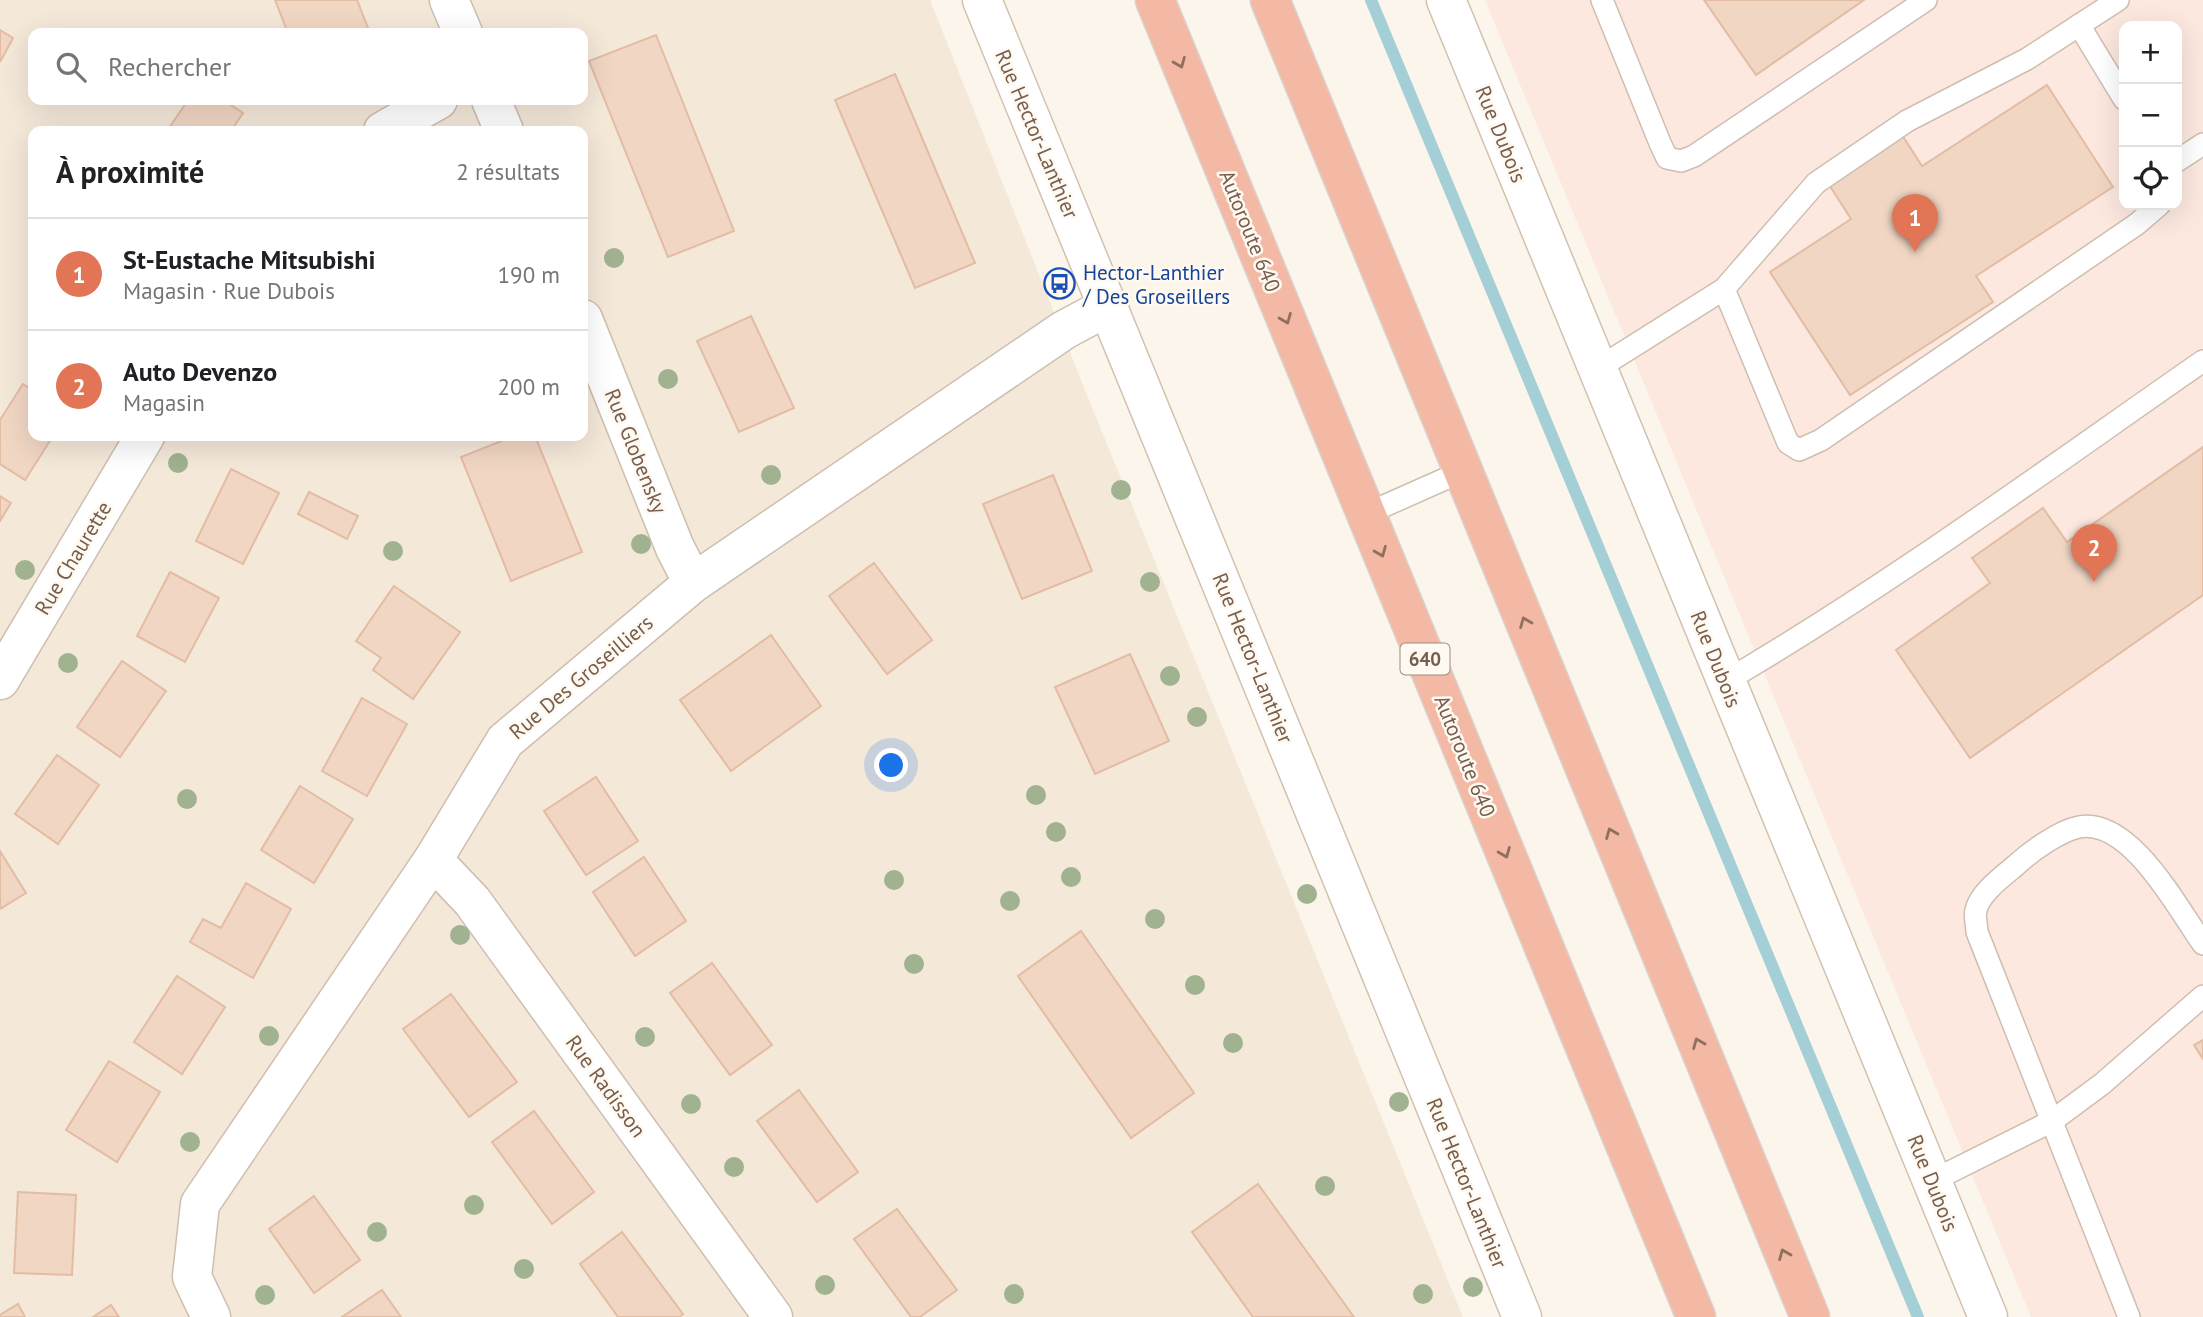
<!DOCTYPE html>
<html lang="fr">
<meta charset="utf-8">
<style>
body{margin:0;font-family:"PT Sans",sans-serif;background:#f2f2f2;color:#202124}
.controls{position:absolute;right:21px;top:21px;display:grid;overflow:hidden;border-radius:14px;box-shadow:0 7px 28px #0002}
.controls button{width:63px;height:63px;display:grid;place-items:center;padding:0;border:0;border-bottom:2px solid #e0e0e0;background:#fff;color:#202124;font:35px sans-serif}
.you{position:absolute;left:892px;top:766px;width:24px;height:24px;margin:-18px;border:5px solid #fff;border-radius:50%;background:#1a73e8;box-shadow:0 0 0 10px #1a73e833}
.badge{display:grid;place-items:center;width:46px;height:46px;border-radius:50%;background:#e17555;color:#fff;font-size:23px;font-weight:700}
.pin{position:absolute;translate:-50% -58px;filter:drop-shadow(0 2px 4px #0008)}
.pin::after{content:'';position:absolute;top:37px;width:24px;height:21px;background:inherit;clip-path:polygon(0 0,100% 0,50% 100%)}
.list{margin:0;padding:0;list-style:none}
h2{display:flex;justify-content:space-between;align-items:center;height:91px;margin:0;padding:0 28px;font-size:30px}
h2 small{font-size:23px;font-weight:400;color:#757577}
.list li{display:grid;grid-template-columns:46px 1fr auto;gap:21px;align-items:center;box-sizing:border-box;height:112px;padding:0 28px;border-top:2px solid #e0e0e0}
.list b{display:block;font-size:26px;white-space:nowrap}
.list p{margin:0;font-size:23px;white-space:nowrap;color:#757577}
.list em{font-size:23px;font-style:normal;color:#757577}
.icon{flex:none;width:38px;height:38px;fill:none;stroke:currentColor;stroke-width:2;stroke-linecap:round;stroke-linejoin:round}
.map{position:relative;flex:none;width:2203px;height:1317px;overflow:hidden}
.search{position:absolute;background:#fff;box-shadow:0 7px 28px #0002;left:28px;top:28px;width:560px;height:77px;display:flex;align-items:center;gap:18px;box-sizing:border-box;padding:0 24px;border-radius:14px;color:#757577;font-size:26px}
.panel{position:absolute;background:#fff;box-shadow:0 7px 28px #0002;left:28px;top:126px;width:560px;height:315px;border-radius:14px}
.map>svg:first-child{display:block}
</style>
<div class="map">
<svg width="2203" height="1317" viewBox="0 0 2203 1317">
<rect width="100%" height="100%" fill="#fcf5eb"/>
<path fill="#f4e8d9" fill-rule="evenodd" d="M0,0H930L1085,390L1463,1317H0ZM33,33H583V100H33ZM33,131H583V436H33Z"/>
<path fill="#fce8df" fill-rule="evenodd" d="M1485,0H2203V1317H2031ZM2124,26H2177V205H2124Z"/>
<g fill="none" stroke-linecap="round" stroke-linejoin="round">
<polyline stroke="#a5cfd7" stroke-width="12" points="1371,0 1918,1317"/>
</g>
<g fill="#f1d6c3" stroke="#e3bca4" stroke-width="2">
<polygon points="275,0 357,0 370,33 288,33"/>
<polygon points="1704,0 1864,0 1756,75"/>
<polygon points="0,30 13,38 0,62"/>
<polygon points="656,35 734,231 668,257 589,61"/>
<polygon points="895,74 975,263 915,288 835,100"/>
<polygon points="2047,85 2113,187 1976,276 1993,302 1850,395 1770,272 1851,219 1828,183 1902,135 1922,166"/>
<polygon points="188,100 223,100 243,113 231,131 167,131"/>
<polygon points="751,316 794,408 739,432 697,341"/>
<polygon points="23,384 33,391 33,436 53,436 25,480 0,464 0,420"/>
<polygon points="514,436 535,436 582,552 511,581 461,457"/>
<polygon points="2203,447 2203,595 1970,758 1896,650 1990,583 1972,558 2043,508 2067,542"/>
<polygon points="231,469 279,493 243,564 196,541"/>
<polygon points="1053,475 1092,571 1022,599 983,504"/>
<polygon points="309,492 358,516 347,539 298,514"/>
<polygon points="0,496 11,503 0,521"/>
<polygon points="874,563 932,640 887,674 829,596"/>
<polygon points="170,572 219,598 185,662 137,636"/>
<polygon points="394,586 460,632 413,699 373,670 381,658 356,641"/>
<polygon points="771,635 821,706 731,771 680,700"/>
<polygon points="1130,654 1169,741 1095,774 1055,687"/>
<polygon points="122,661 166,691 120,757 77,727"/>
<polygon points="362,698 407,724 367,796 322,771"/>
<polygon points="57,755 99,785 58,844 15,814"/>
<polygon points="596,777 638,841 586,875 544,811"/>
<polygon points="300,786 353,819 314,883 261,850"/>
<polygon points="0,851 26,893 0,909"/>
<polygon points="644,857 686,921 635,956 593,892"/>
<polygon points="246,883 291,909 253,978 190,942 203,919 221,928"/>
<polygon points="1081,931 1194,1093 1131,1138 1018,976"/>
<polygon points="712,963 772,1045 730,1075 670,993"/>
<polygon points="177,976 225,1007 182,1074 134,1042"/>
<polygon points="451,994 517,1082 469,1117 403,1029"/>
<polygon points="2203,1040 2203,1059 2194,1045"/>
<polygon points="109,1061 160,1092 117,1162 66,1130"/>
<polygon points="799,1090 858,1172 817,1202 757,1121"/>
<polygon points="534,1111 594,1192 552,1224 492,1142"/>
<polygon points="1258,1184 1354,1317 1253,1317 1192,1232"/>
<polygon points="18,1192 76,1195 72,1275 14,1273"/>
<polygon points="314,1196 360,1260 314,1293 269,1229"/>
<polygon points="897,1209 957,1290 920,1317 911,1317 854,1239"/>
<polygon points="622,1232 683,1314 679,1317 618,1317 580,1264"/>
<polygon points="382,1290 401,1317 342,1317"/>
<polygon points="18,1304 25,1317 0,1317 0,1315"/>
<polygon points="111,1305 119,1317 93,1317"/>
</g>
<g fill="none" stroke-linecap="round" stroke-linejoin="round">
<defs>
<g id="lane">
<polyline points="1602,0 1660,143 1667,158 1681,161 1694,156 1926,0"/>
<polyline points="2079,25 2124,99"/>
<polyline points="2177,161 2203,144"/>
<polyline points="1724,289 1788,443 1799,450 1821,440 2137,224 2159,205"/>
<polyline points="1597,369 1724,289 1816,183 1907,121 2027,59 2118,0"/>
<polyline points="1366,514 1463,471"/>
<path d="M1726,681C1891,584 2046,470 2203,361"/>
<polyline points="1932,1181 2052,1121 2102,1084 2203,996"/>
<path d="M2129,1317L1977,932C1977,926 1974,916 1976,910C1980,893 2002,877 2015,866C2030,852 2059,831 2079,827C2130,817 2178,909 2203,944"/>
</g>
<g id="street">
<polyline points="449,0 463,33"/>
<polyline points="491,100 504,131"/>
<polyline points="383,131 438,100"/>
<polyline points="583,319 675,548 693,583"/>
<polyline points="0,680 145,436"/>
<polyline points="433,860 472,901 773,1317"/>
<polyline points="211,1317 192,1277 200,1204 433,860 505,741 693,583 1064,330 1109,306"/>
</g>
<g id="secondary">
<polyline points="982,0 1522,1317"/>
<polyline points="1446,0 1988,1317"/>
</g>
<g id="highway">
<polyline points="1155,0 1696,1317"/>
<polyline points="1270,0 1810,1317"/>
</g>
</defs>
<use href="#lane" stroke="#cebeb0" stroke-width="24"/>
<use href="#street" stroke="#cebeb0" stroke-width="41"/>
<use href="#secondary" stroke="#d4c0b0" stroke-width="41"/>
<use href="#highway" stroke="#d9d2cd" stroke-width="41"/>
<use href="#lane" stroke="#fff" stroke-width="21"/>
<use href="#street" stroke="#fff" stroke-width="38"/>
<use href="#secondary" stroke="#fff" stroke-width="38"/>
<use href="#highway" stroke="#f4b9a4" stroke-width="38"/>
</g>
<g fill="#a0b290">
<circle cx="614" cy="258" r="10"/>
<circle cx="668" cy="379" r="10"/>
<circle cx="178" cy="463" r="10"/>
<circle cx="771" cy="475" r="10"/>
<circle cx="1121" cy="490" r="10"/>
<circle cx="641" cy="544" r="10"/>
<circle cx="393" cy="551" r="10"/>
<circle cx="25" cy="570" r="10"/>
<circle cx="1150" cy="582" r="10"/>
<circle cx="68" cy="663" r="10"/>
<circle cx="1170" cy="676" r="10"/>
<circle cx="1197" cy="717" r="10"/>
<circle cx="1036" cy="795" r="10"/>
<circle cx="187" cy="799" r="10"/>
<circle cx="1056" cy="832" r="10"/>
<circle cx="1071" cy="877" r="10"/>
<circle cx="894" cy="880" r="10"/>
<circle cx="1307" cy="894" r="10"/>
<circle cx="1010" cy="901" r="10"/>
<circle cx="1155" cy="919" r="10"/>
<circle cx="460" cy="935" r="10"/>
<circle cx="914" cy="964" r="10"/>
<circle cx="1195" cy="985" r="10"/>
<circle cx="269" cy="1036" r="10"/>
<circle cx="645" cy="1037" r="10"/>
<circle cx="1233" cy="1043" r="10"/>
<circle cx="1399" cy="1102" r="10"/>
<circle cx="691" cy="1104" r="10"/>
<circle cx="190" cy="1142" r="10"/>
<circle cx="734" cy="1167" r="10"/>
<circle cx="1325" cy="1186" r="10"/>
<circle cx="474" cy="1205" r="10"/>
<circle cx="377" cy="1232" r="10"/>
<circle cx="524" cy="1269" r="10"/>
<circle cx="825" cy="1285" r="10"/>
<circle cx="1473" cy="1287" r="10"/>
<circle cx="1014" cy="1294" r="10"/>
<circle cx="1423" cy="1294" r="10"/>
<circle cx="265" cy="1295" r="10"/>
</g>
<defs><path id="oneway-chevron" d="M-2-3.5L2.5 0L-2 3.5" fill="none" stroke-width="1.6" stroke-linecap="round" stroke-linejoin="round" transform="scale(1.75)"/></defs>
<g stroke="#906f5f">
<use href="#oneway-chevron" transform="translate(1180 63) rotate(68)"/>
<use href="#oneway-chevron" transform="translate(1286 319) rotate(68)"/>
<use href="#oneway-chevron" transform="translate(1381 552) rotate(68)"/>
<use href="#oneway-chevron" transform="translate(1525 622) rotate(-112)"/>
<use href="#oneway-chevron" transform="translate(1611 833) rotate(-112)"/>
<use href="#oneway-chevron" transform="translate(1505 853) rotate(68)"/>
<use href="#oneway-chevron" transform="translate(1698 1043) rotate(-112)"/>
<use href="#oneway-chevron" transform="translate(1784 1254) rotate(-112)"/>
</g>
<defs>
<symbol id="bus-ring" viewBox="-11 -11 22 22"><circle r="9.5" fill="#fef9f1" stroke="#1a4fb4" stroke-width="1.5"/><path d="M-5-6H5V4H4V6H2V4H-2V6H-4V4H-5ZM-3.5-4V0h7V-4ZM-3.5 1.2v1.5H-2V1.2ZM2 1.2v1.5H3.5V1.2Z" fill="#1a4fb4"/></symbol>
</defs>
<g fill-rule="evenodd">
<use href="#bus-ring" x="1042" y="266" width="35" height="35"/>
</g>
<g text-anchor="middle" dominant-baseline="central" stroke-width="5" stroke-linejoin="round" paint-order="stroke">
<rect fill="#fef9f1" stroke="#a08c7f" stroke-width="2" x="1400.5" y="643.5" width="49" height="31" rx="5"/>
<g font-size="19" font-weight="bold" fill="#775d4e">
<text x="1425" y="659">640</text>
</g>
<g font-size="21" fill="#775d4e" stroke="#fef9f1">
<text transform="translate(1037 134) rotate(67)">Rue Hector-Lanthier</text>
<text transform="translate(1501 134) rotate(68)">Rue Dubois</text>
<text transform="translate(1250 231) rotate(68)">Autoroute 640</text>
<text transform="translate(636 451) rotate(68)">Rue Globensky</text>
<text transform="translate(73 558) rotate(-59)">Rue Chaurette</text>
<text transform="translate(1253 658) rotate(68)">Rue Hector-Lanthier</text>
<text transform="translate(1716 659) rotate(68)">Rue Dubois</text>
<text transform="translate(581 677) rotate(-40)">Rue Des Groseilliers</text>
<text transform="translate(1465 756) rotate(68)">Autoroute 640</text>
<text transform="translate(606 1086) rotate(54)">Rue Radisson</text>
<text transform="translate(1467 1183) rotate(68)">Rue Hector-Lanthier</text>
<text transform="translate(1933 1183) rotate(68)">Rue Dubois</text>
</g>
<g font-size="21" fill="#164399" stroke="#fef9f1" text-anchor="start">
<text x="1083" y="272">Hector-Lanthier<tspan x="1083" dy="24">/ Des Groseillers</tspan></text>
</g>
</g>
</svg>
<div class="controls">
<button>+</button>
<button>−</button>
<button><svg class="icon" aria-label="locate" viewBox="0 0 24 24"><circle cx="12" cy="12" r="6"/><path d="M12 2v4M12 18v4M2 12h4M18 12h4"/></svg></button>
</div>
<div class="you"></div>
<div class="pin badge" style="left:1915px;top:252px">1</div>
<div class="pin badge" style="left:2094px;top:582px">2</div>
<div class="search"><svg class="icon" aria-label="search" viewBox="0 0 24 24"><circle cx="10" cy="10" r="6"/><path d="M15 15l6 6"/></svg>Rechercher</div>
<section class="panel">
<h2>À proximité<small>2 résultats</small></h2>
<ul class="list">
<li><span class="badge">1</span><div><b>St-Eustache Mitsubishi</b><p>Magasin · Rue Dubois</p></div><em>190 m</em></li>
<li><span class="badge">2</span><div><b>Auto Devenzo</b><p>Magasin</p></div><em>200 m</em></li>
</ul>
</section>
</div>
